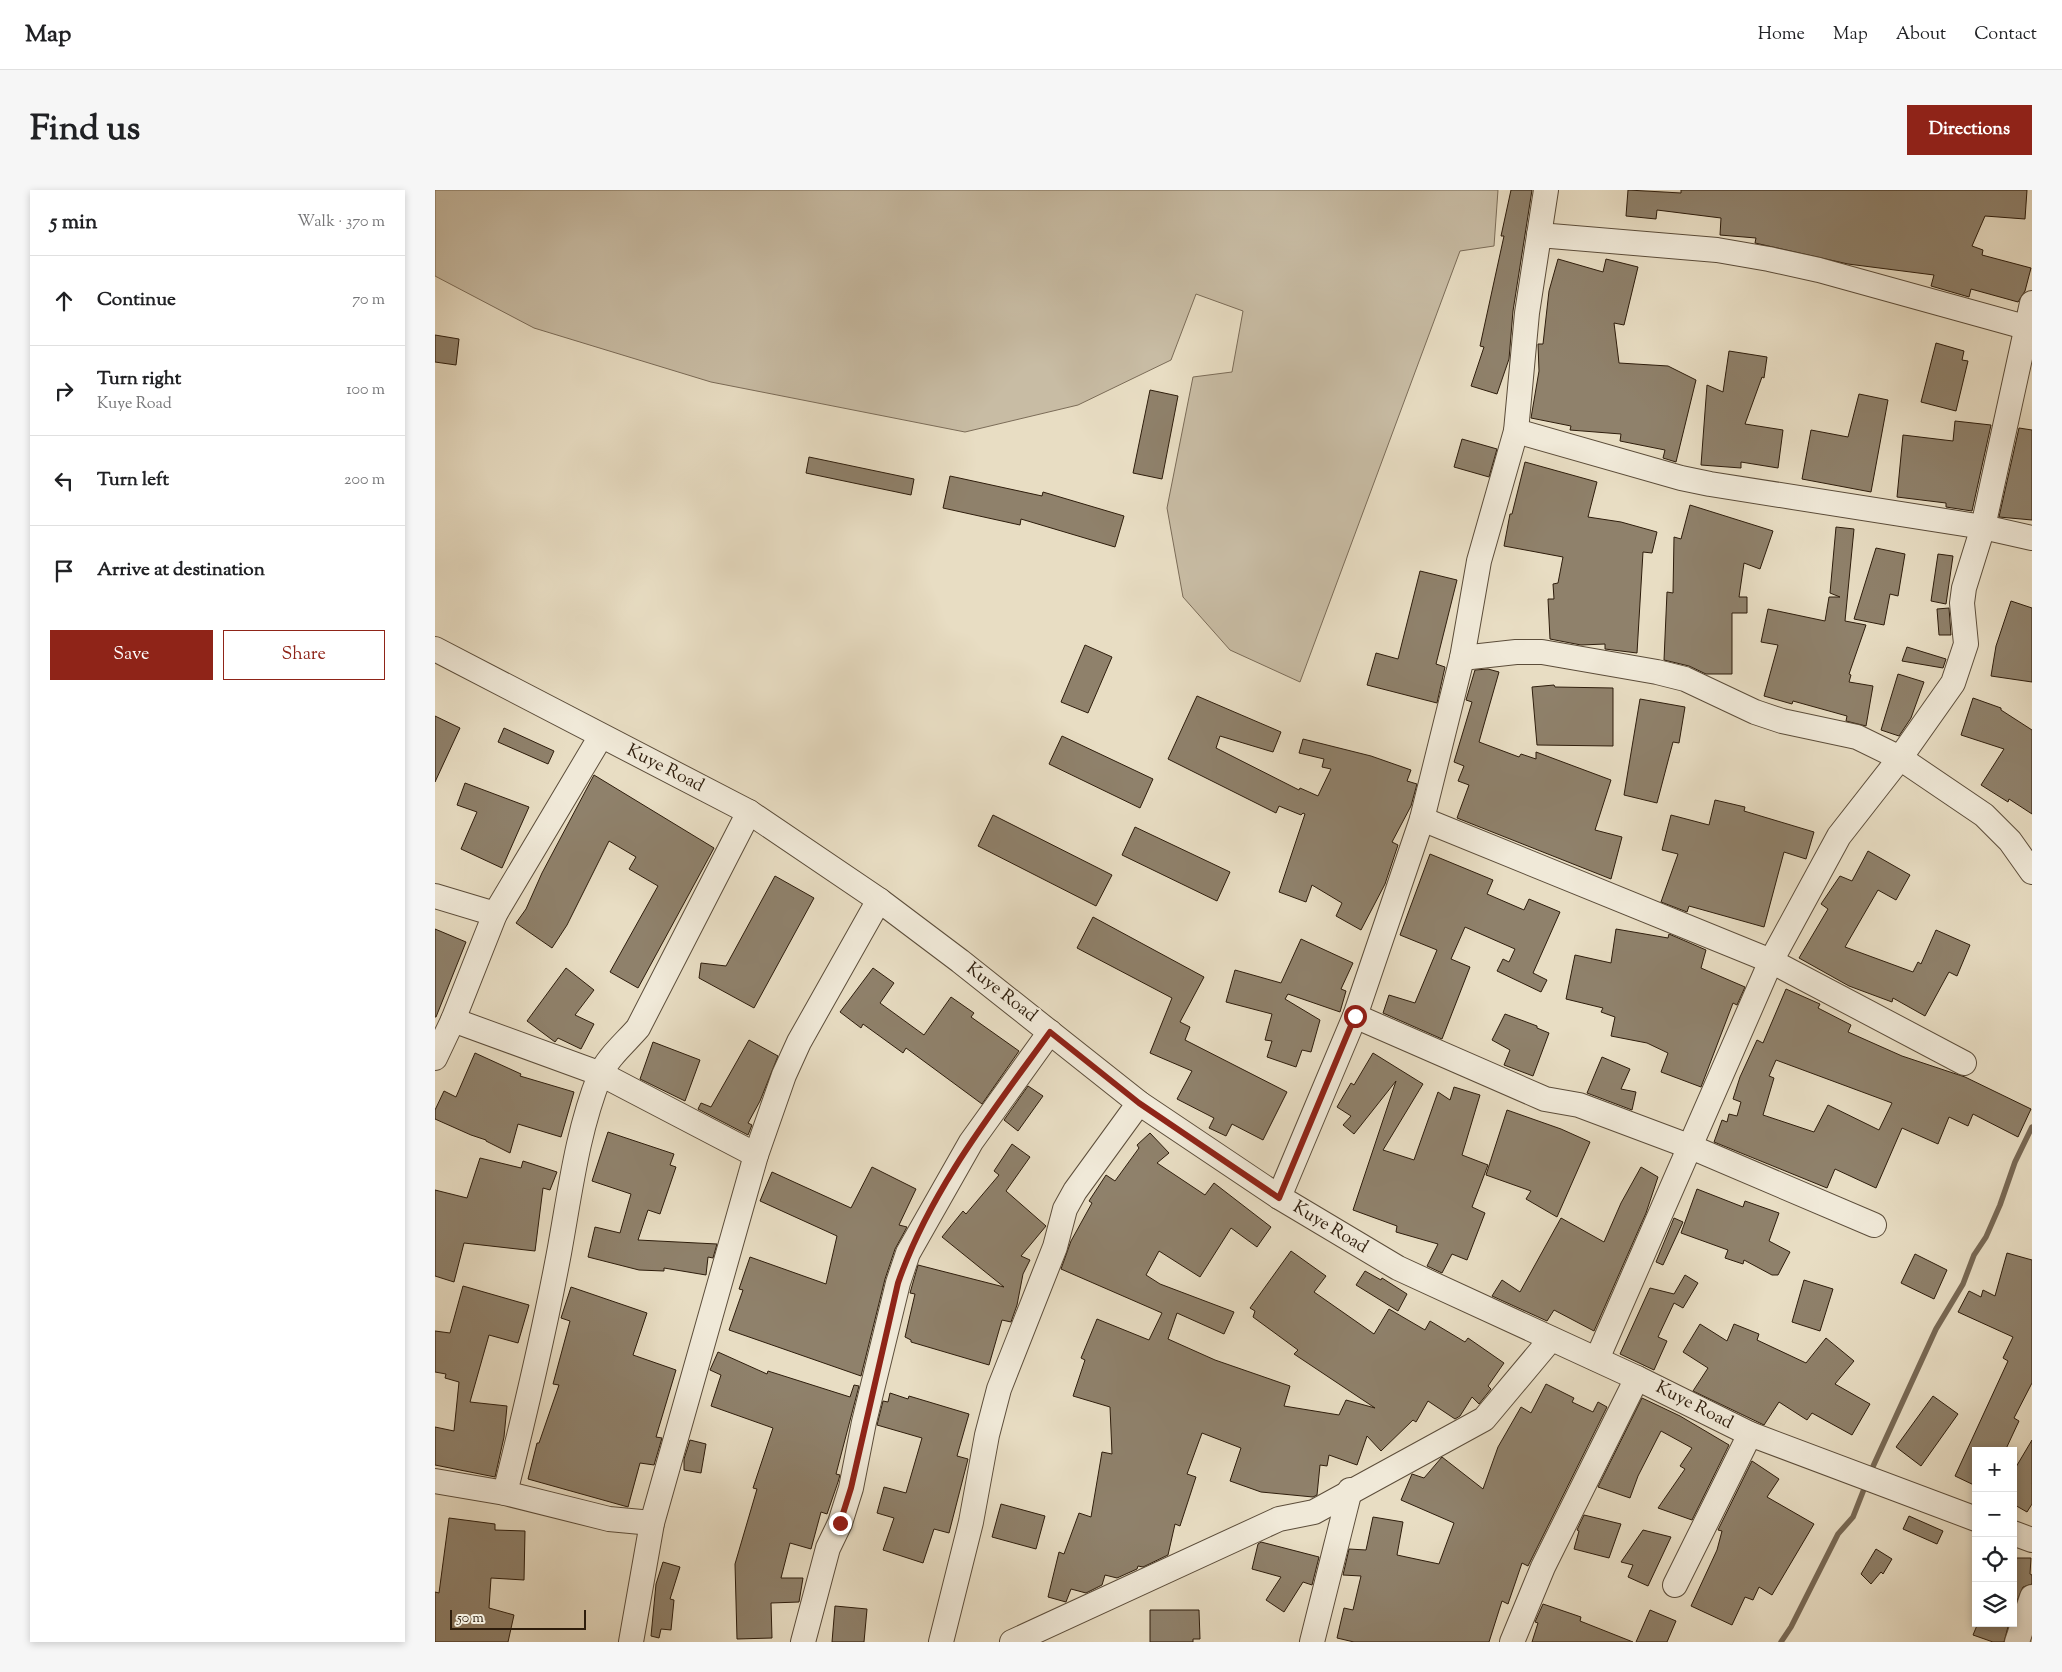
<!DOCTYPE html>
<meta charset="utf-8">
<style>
body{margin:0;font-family:"Sorts Mill Goudy",serif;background:#f6f6f6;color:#202124}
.controls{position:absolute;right:15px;bottom:15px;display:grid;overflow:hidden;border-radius:0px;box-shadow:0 2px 8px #0003}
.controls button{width:45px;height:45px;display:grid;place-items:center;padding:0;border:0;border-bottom:1px solid #e0e0e0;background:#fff;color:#202124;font:25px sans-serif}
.scale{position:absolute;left:15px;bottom:12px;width:136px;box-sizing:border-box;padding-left:5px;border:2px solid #2e1d0c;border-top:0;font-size:14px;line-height:18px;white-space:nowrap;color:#2e1d0c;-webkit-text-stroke:4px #f0e9d8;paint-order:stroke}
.stop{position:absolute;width:15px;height:15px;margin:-11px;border:4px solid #8f2418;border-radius:50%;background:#fff}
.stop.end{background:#8f2418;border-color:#fff;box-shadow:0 1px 5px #0008}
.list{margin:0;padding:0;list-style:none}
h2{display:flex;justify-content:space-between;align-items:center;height:65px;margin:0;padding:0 20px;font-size:21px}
h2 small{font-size:16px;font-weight:400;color:#757577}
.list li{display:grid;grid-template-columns:32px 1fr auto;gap:15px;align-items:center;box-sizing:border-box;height:90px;padding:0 20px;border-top:1px solid #e0e0e0}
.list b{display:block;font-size:19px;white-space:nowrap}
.list p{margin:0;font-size:16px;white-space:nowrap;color:#757577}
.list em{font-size:16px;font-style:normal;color:#757577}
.actions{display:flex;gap:10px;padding:15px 20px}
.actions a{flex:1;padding:11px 0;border:1px solid #8f2418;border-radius:0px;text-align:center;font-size:18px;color:#8f2418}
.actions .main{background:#8f2418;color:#fff}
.icon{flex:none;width:28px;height:28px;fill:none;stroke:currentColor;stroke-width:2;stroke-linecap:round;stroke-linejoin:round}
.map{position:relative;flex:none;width:1597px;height:1452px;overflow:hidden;border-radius:0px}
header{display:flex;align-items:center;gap:30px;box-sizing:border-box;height:70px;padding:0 25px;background:#fff;border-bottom:1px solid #e0e0e0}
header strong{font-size:24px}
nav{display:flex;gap:28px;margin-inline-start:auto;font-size:18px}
.intro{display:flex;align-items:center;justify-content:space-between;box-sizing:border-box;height:120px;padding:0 30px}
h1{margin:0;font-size:35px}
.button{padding:12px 22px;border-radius:0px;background:#8f2418;color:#fff;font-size:18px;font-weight:700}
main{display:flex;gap:30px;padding:0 30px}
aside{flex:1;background:#fff;border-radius:0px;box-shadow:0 2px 8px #0003}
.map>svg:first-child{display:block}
</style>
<header>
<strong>Map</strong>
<nav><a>Home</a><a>Map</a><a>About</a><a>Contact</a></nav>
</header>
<div class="intro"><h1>Find us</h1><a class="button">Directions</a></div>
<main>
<aside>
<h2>5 min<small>Walk · 370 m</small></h2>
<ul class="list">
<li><svg class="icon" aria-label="ahead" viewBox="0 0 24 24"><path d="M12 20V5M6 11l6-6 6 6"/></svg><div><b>Continue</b></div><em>70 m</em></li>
<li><svg class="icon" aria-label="right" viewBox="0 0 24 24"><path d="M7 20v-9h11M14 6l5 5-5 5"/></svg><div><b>Turn right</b><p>Kuye Road</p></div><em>100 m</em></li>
<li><svg class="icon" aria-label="left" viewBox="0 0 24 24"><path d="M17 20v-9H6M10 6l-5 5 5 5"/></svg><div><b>Turn left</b></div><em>200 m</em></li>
<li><svg class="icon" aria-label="arrive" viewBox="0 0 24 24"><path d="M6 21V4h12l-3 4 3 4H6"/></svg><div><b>Arrive at destination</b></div></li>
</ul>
<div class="actions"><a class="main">Save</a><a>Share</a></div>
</aside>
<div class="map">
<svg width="1597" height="1452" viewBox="0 0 1597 1452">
<rect width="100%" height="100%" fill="#e8ddc3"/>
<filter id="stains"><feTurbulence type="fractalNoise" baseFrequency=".004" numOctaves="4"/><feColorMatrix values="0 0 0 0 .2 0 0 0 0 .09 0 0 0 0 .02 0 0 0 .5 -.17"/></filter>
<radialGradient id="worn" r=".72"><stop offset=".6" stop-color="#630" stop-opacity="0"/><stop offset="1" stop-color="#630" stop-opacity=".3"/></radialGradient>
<polygon fill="#c8bca4" stroke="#7b6c58" points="0,0 1063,0 1059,56 1025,61 865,492 795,460 748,407 732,318 758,187 797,182 808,121 761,104 736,170 643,215 530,242 276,192 99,138 0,86"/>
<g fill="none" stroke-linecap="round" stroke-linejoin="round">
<g stroke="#786955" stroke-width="5.5">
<polyline points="1435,1283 1501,1139 1528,1094 1539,1065 1551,1047 1565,1015 1580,972 1597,937"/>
<polyline points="1346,1452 1356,1437 1403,1344 1418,1327 1431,1294"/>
</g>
</g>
<g fill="#8f816b" stroke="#2e1d0c" fill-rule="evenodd">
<polygon points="1076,0 1097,0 1078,121 1074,169 1062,204 1036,196 1049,157 1045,156 1069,46 1066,46"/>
<polygon points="1193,0 1246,3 1246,0 1592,0 1590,29 1550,26 1537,56 1548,60 1547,65 1596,78 1590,101 1583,112 1536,99 1534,107 1496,96 1499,85 1413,74 1320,53 1321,48 1285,45 1286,28 1222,20 1221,29 1191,26"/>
<polygon points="1123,69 1168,82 1171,69 1203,77 1189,135 1179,133 1184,173 1233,176 1261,190 1241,272 1228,268 1230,260 1185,251 1186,244 1135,240 1136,236 1096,228 1104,181 1103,154 1108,154 1114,101"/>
<polygon points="0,145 24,149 21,175 0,172"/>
<polygon points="1501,153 1529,161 1527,170 1533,171 1521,221 1486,212"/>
<polygon points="1294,161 1332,167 1329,188 1327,187 1310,234 1348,240 1343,278 1306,272 1306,278 1266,275 1272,195 1288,202"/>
<polygon points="715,200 743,206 727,289 698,283"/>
<polygon points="1424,204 1453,210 1436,302 1367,289 1376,240 1413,247"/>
<polygon points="1520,231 1556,235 1537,321 1511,317 1511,313 1462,307 1468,245 1518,251"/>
<polygon points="1584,238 1597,240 1597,330 1564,327"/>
<polygon points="1027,249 1062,259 1054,287 1019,277"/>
<polygon points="374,267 479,289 476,305 371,283"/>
<polygon points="1090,272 1162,292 1153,327 1186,332 1222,342 1217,363 1208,362 1202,463 1170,459 1170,454 1146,455 1115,449 1113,409 1119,409 1118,394 1123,393 1128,367 1069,356 1075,324 1077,324"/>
<polygon points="515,286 607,306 608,302 689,326 680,357 586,329 585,335 508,318"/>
<polygon points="1255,315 1338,341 1325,379 1309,373 1304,407 1312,407 1312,423 1297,423 1297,484 1271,484 1254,476 1229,470 1232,402 1238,403 1239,347 1246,349"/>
<polygon points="1401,337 1419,339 1410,431 1431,435 1414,484 1416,485 1414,492 1438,496 1431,536 1411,531 1412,526 1358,511 1357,514 1329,506 1343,455 1326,452 1333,419 1390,431 1394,407 1405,407 1395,403"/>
<polygon points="1441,358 1470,364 1463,406 1455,404 1449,435 1419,429"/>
<polygon points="1503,364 1518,366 1511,414 1496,411"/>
<polygon points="985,381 1022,390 1001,474 1010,477 1002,513 932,495 941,463 963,469"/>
<polygon points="1576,411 1597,418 1597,492 1556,486 1561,456"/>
<polygon points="1514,418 1516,445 1504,445 1502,419"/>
<polygon points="650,455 677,467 653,523 626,512"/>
<polygon points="1472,457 1511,469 1508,478 1467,471"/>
<polygon points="1053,479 1064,482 1044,552 1084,567 1086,564 1101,569 1101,562 1176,590 1160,640 1187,647 1176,689 1022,628 1034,595 1023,591 1029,576 1019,572 1037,512 1031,510 1040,480"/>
<polygon points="1463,484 1489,492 1476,528 1464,546 1446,540"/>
<polygon points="1119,495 1120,497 1178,498 1178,556 1102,555 1097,497"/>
<polygon points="762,506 846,542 838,562 785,546 781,558 864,600 865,598 883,606 896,579 887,577 889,569 864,563 868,549 936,566 976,580 972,591 982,594 976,616 957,652 963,655 950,694 926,740 901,726 907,713 877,695 871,712 844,702 870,624 868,623 866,625 844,616 841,623 733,569"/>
<polygon points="1538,508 1566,518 1566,520 1597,540 1597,624 1574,609 1573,612 1546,595 1569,559 1526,545"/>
<polygon points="1205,509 1250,517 1244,553 1238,552 1222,613 1189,605"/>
<polygon points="0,526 25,538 0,592"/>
<polygon points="69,538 119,561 113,574 63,552"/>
<polygon points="627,546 718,589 705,618 614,574"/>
<polygon points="159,585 279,658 203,798 175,782 223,696 194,679 201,667 174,651 132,735 117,758 81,733 91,719 107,683"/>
<polygon points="30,593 94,617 67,678 26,659 42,622 22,615"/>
<polygon points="1280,610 1310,617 1309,621 1379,642 1371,669 1349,662 1329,737 1254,716 1252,722 1226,712 1243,664 1227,660 1236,625 1274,635"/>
<polygon points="558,625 677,685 661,716 543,656"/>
<polygon points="700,637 795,682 782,711 687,665"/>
<polygon points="1433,661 1475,685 1461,710 1443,700 1410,757 1478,782 1483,772 1486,774 1501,740 1535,755 1522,786 1514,782 1490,826 1458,808 1457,812 1414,796 1364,768 1393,719 1386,714 1405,686 1417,691"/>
<polygon points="995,664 1058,690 1052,704 1089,720 1094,709 1125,722 1098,783 1112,790 1106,802 1062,781 1068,769 1074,772 1080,759 1030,737 1016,769 1035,777 1007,849 948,823 954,805 980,813 1002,760 965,745"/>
<polygon points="340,686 379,708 319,818 264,788 266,773 291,776"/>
<polygon points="658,727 769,787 745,832 755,837 750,850 852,902 828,950 797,934 791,946 774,938 779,928 742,909 757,881 715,863 737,808 642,758"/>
<polygon points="0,739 31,752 1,827 0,827"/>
<polygon points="1181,739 1233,748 1234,744 1271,760 1266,778 1310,797 1302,815 1298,813 1266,897 1226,882 1233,863 1212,853 1176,846 1180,827 1166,822 1168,818 1131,809 1140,765 1176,773"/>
<polygon points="866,749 918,773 906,799 911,801 905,822 853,804 850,809 885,830 876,862 867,860 861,877 832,867 837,851 830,850 837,824 791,812 800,780 846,793"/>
<polygon points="131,778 159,800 140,825 159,834 146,859 123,848 120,852 92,831"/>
<polygon points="438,778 459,793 445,813 489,845 516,807 539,823 536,827 584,861 547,914 471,858 468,863 428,834 426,838 405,822"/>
<path d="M1351,799L1385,814L1383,818L1416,835L1413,842L1467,866L1530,887L1596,919L1583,947L1538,924L1533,936L1514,927L1503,954L1467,938L1441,998L1400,979L1392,998L1279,952L1287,930L1292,932L1294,924L1302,926L1306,912L1298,909L1305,887L1322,850L1328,853ZM1341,870L1457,913L1444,940L1393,915L1379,942L1328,925L1339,888L1334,886Z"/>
<polygon points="1070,824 1102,836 1102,838 1114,843 1098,886 1069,875 1075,860 1057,850"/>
<polygon points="314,850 343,866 325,911 313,933 317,935 313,945 263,919 266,913 276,917"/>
<polygon points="218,852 265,870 250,911 205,889"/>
<polygon points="40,863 86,884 85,886 139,902 126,947 83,934 75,963 51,951 51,950 36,945 0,929 0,920 9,901 21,907"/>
<polygon points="938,863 988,894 948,960 979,970 1003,902 1015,910 1019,897 1045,905 1027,965 1053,975 1037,1017 1050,1023 1032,1070 1017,1064 1007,1083 992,1076 1003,1054 961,1042 962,1036 918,1020 961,891 919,944 908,935 916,926 902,917 916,893 919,895"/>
<polygon points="1167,867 1195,879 1186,899 1201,902 1197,920 1152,903"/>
<polygon points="593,896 608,906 583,941 569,930"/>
<polygon points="1072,920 1126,939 1155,952 1122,1027 1091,1009 1096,1001 1051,985"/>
<polygon points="173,942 239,964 235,975 241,977 225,1024 213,1020 203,1050 282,1054 278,1068 273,1067 271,1085 229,1078 229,1081 204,1080 153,1067 160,1037 185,1043 196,1004 157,991"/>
<polygon points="715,943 734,963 722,973 770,1005 779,993 836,1037 822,1057 796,1038 765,1087 724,1061 711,1085 725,1094 799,1122 789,1144 742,1123 733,1149 780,1170 855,1196 849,1216 904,1225 911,1210 940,1218 859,1164 863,1160 818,1127 820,1121 815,1118 856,1061 891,1086 879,1102 939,1144 954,1119 990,1140 995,1131 1030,1152 1033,1148 1069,1173 1053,1196 1056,1199 1044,1214 1037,1207 1025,1226 1020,1229 993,1211 981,1232 978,1230 946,1261 932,1246 922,1275 894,1265 892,1276 885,1275 882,1305 878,1307 826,1302 795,1291 806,1258 767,1243 752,1284 761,1287 745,1336 740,1334 733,1365 708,1377 703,1376 702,1379 682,1388 670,1385 667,1395 651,1403 636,1399 631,1412 613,1407 624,1362 629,1364 644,1323 656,1327 667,1262 677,1264 675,1217 638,1206 650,1170 646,1168 662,1129 714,1150 727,1123 626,1079 636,1051 657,1013 654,1011 671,985 680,991 704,958 702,955"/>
<polygon points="577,954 595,967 571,1001 611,1036 586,1066 595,1070 588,1084 582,1115 576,1132 567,1130 554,1175 476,1152 476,1150 470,1147 480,1104 475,1103 483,1075 569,1097 507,1047 528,1021 531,1024 564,985 559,981"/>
<polygon points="45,968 86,978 88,971 122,982 115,1000 108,998 100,1061 29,1053 19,1092 0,1086 0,1000 32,1008"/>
<polygon points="437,977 481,999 464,1035 472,1037 460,1059 450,1089 426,1186 294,1140 308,1100 304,1099 315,1067 391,1094 402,1046 325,1011 337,982 416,1018"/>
<polygon points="1206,977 1223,987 1211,1023 1159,1141 1119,1120 1112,1131 1057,1106 1067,1090 1085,1102 1126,1028 1169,1052 1186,1013"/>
<polygon points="1262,999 1308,1017 1310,1011 1344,1023 1334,1051 1355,1062 1343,1085 1337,1085 1309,1070 1308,1074 1290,1068 1293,1060 1246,1043"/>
<polygon points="1239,1028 1248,1032 1228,1075 1221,1072"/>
<polygon points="1572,1063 1597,1070 1597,1193 1579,1228 1584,1231 1570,1261 1541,1261 1541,1296 1520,1286 1573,1171 1568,1168 1578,1147 1523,1122 1534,1101 1546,1107 1548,1100 1560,1106"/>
<polygon points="1480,1064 1512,1080 1499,1109 1466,1093"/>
<polygon points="930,1081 946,1090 947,1088 972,1104 963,1121 921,1095"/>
<polygon points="1250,1085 1263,1093 1248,1118 1239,1113 1223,1147 1232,1151 1219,1180 1185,1164 1215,1098 1239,1104"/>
<polygon points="1369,1090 1398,1099 1385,1141 1357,1132"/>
<polygon points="28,1096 94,1115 83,1153 54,1145 35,1212 72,1216 69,1247 60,1287 0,1275 0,1237 19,1241 24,1192 10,1188 11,1184 0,1182 0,1141 15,1143"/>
<polygon points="136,1097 212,1123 198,1165 241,1180 221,1247 227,1248 219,1275 205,1273 193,1317 93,1289 102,1253 104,1253 124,1195 118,1194 135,1131 126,1128"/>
<polygon points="1265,1134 1292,1151 1299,1134 1324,1144 1322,1150 1371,1173 1391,1148 1419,1171 1400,1194 1435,1214 1417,1245 1377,1223 1372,1230 1344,1212 1329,1235 1258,1201 1273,1178 1248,1162"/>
<polygon points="283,1162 332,1184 333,1181 415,1207 419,1195 424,1196 401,1284 405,1285 403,1292 392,1324 386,1322 376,1359 355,1353 346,1388 368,1388 364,1412 336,1413 337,1448 302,1449 300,1374 322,1299 318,1298 338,1238 276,1216 286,1185 275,1180"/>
<polygon points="1111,1194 1139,1208 1137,1212 1158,1222 1163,1212 1172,1217 1093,1376 1087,1373 1073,1414 1067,1411 1054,1452 919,1452 902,1448 909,1418 918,1420 926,1386 908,1385 914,1359 931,1360 938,1327 968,1332 962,1365 1004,1374 1019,1333 966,1310 977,1284 989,1288 1007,1267 1048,1299 1063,1257 1086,1217 1096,1223"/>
<polygon points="455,1203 473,1209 474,1206 534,1224 522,1266 533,1269 514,1343 499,1339 488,1373 448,1360 459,1328 442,1323 449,1297 471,1303 487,1248 442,1235 448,1211 453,1212"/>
<polygon points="1498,1206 1523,1224 1486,1276 1461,1257"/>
<polygon points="1207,1208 1245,1226 1294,1255 1257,1330 1223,1318 1250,1279 1245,1276 1257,1258 1226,1241 1203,1286 1195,1308 1163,1297"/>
<polygon points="255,1250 271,1254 266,1283 249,1280 249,1269"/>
<polygon points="1597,1250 1597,1314 1592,1322 1578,1314 1578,1282"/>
<polygon points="1317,1271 1344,1289 1332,1307 1379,1334 1337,1405 1324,1397 1318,1410 1310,1407 1297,1435 1256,1416 1282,1360 1287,1341 1283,1340"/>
<polygon points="566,1314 610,1326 601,1359 557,1347"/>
<polygon points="1149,1325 1186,1334 1174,1368 1139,1359 1144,1341 1142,1340"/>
<polygon points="1474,1326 1508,1341 1502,1354 1468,1339"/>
<polygon points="14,1328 60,1334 60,1340 90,1341 89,1390 56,1388 54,1418 79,1425 73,1452 0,1452 0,1402 4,1403"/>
<polygon points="1208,1340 1236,1347 1213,1396 1193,1387 1198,1375 1186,1372"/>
<polygon points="826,1352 884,1367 877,1395 868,1392 849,1422 831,1410 846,1387 817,1379 823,1354"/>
<polygon points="1441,1359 1457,1369 1448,1384 1446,1382 1436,1394 1426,1384"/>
<polygon points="1578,1368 1596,1368 1595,1384 1597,1385 1597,1394 1588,1397 1578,1420"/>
<polygon points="228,1372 245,1377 235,1409 239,1410 236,1440 226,1439 224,1448 216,1446 221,1394"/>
<polygon points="1108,1414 1146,1427 1145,1431 1198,1452 1097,1452 1103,1433 1100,1432"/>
<polygon points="400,1416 432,1419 429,1452 397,1452"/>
<polygon points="715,1420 764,1420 765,1449 758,1449 758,1452 715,1452"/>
<polygon points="1215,1420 1241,1431 1232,1452 1201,1452"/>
<polygon points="1543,1433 1574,1433 1569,1452 1558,1452 1538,1445"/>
</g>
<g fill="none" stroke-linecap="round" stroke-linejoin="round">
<defs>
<g id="minor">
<polyline points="1104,45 1282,60 1334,69 1384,80 1597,139"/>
<polyline points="1081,241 1246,288 1275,294 1548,337 1597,348"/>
<polyline points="0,459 314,622 444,710 525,771 704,913 844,1007 963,1078 1202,1188 1315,1244 1541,1329"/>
<polyline points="1027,468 1081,462 1107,462 1222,482 1250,489 1320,522 1347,531 1422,547 1465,568 1549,625 1575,651 1597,682"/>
<polyline points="987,629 1336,771 1529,873"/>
<polyline points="0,706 60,724"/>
<polyline points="920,826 1110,909 1144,915 1256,957 1439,1035"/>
<polyline points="18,830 166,884 321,965"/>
<polyline points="0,868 18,830 60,724 166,546"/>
<polyline points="844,1007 920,826 987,629 1027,468 1044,371 1081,241 1092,123 1111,0"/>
<polyline points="1162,1169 1336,771 1404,646 1465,568 1518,493 1531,454 1527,413 1529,398 1548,337 1597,113"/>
<polyline points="0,1291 70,1303 174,1329 217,1333"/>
<path d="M70,1303C90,1223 109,1143 124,1063C135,1003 142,942 165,885C173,867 190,853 203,838L314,622"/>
<polyline points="1578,1343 1597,1350"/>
<polyline points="1240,1395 1315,1244"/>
<polyline points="196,1452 217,1333 321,965 349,885 364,852 444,710"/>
<polyline points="368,1452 393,1358 405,1333 416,1298 429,1232 463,1093 473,1063 536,952 615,842"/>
<polyline points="506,1452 536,1332 552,1245 564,1199 620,1057 630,1019 640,1001 704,913"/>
<polyline points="577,1452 844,1329 879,1322 1049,1229 1116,1149"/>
<polyline points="877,1452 915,1300"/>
<polyline points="1077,1452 1108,1377 1202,1188"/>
<polyline points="1582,1452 1597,1407"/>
</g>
</defs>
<use href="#minor" stroke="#5c4d3a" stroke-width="26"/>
<use href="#minor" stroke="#f0e9d8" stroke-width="24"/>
</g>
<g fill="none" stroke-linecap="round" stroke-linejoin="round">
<path stroke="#8f2418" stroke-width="6" d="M405,1333L416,1298L463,1093C495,1000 558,921 615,842L704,913L844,1008L920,826"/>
</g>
<g text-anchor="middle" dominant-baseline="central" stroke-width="4.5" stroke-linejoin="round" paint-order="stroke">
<g font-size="18" fill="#2e1d0c" stroke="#f0e9d8">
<text transform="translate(230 579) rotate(27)">Kuye Road</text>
<text transform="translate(566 803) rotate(38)">Kuye Road</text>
<text transform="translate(895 1038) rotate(31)">Kuye Road</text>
<text transform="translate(1259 1216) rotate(27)">Kuye Road</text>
</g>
</g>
<rect width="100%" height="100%" filter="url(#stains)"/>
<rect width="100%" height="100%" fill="url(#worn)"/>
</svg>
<div class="controls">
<button>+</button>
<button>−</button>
<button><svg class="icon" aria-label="locate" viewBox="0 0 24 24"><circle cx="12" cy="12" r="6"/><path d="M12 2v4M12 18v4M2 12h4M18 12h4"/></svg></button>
<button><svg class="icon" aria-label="layers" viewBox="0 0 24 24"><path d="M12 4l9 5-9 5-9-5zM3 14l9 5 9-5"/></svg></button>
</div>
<div class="scale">50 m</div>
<div class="stop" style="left:920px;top:826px"></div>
<div class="stop end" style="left:405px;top:1333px"></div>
</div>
</main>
